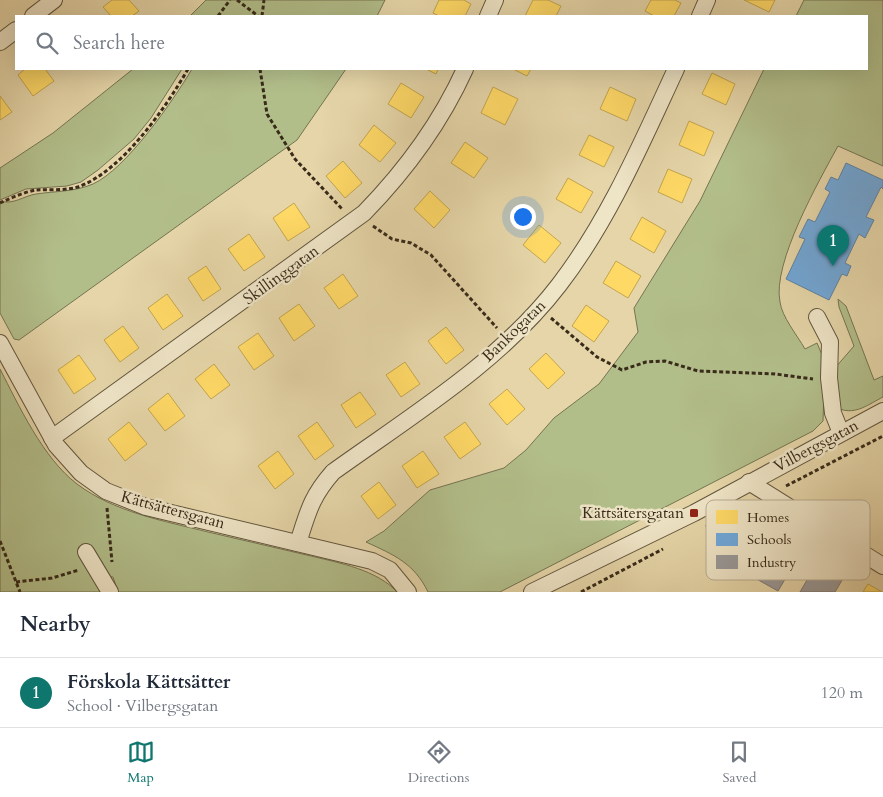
<!DOCTYPE html>
<meta charset="utf-8">
<style>
body{margin:0;font-family:Cardo,serif;background:#f2f2f3;color:#1f2937}
.you{position:absolute;left:522px;top:216px;width:18px;height:18px;margin:-12px;border:4px solid #fff;border-radius:50%;background:#1a73e8;box-shadow:0 0 0 8px #1a73e833}
.badge{display:grid;place-items:center;width:32px;height:32px;border-radius:50%;background:#0f766e;color:#fff;font-size:16px;font-weight:700}
.pin{position:absolute;translate:-50% -41px;filter:drop-shadow(0 1px 2px #0008)}
.pin::after{content:'';position:absolute;top:26px;width:18px;height:15px;background:inherit;clip-path:polygon(0 0,100% 0,50% 100%)}
.list{margin:0;padding:0;list-style:none}
h2{display:flex;justify-content:space-between;align-items:center;height:65px;margin:0;padding:0 20px;font-size:21px}
h2 small{font-size:16px;font-weight:400;color:#747a83}
.list li{display:grid;grid-template-columns:32px 1fr auto;gap:15px;align-items:center;box-sizing:border-box;height:70px;padding:0 20px;border-top:1px solid #e0e1e3}
.list b{display:block;font-size:19px;white-space:nowrap}
.list p{margin:0;font-size:16px;white-space:nowrap;color:#747a83}
.list em{font-size:16px;font-style:normal;color:#747a83}
.icon{flex:none;width:28px;height:28px;fill:none;stroke:currentColor;stroke-width:2;stroke-linecap:round;stroke-linejoin:round}
.map{position:relative;flex:none;width:883px;height:592px;overflow:hidden}
.search{position:absolute;background:#fff;box-shadow:0 5px 20px #0002;left:15px;right:15px;top:15px;height:55px;display:flex;align-items:center;gap:12px;box-sizing:border-box;padding:0 18px;border-radius:0px;color:#747a83;font-size:19px}
.sheet{height:135px;background:#fff}
nav{display:flex;justify-content:space-around;align-items:center;box-sizing:border-box;height:70px;border-top:1px solid #e0e1e3;background:#fff;font-size:14px;color:#747a83}
nav a{display:grid;justify-items:center;gap:2px}
nav .on{color:#0f766e}
.map>svg:first-child{display:block}
</style>
<div class="map">
<svg width="883" height="592" viewBox="0 0 883 592">
<rect width="100%" height="100%" fill="#e5d5a8"/>
<filter id="stains"><feTurbulence type="fractalNoise" baseFrequency=".004" numOctaves="4"/><feColorMatrix values="0 0 0 0 .2 0 0 0 0 .09 0 0 0 0 .02 0 0 0 .5 -.17"/></filter>
<radialGradient id="worn" r=".72"><stop offset=".6" stop-color="#630" stop-opacity="0"/><stop offset="1" stop-color="#630" stop-opacity=".3"/></radialGradient>
<g fill="#b2be8a" stroke="#757452">
<polygon points="206,0 385,0 377,16 190,16"/>
<path d="M804,0H883V166L838,146C819,181 772,263 780,302C782,317 797,335 805,349L817,343L825,362L823,421L813,431L500,592H428C414,563 394,555 366,542L384,531L430,490L504,468L526,450L554,418L599,384L638,332L634,308L700,201L764,69H867V16H796Z"/>
<polygon points="133,69 182,69 151,118 134,139 98,170 81,182 67,186 26,189 0,200 0,168 53,133"/>
<path d="M192,69H346L297,140L19,340L14,339L0,313V201C14,205 23,196 36,194C56,191 74,192 93,184C126,169 173,101 192,69Z"/>
<path d="M838,299L846,306L874,380L883,376V397C869,404 856,415 840,409L835,368L854,346L839,307Z"/>
<path d="M0,369C19,406 43,458 77,484C114,512 164,521 208,532C242,540 277,548 311,556C340,563 377,570 397,592H118L113,577L98,576L105,592H0Z"/>
</g>
<g fill="#ffd966" stroke="#c3a54f">
<polygon points="112,0 129,0 139,11 132,16 111,16 103,7"/>
<polygon points="439,0 464,0 471,4 465,16 439,16 433,13"/>
<polygon points="533,0 548,0 561,6 556,16 525,16"/>
<polygon points="651,0 675,0 681,3 674,16 654,16 645,11"/>
<polygon points="744,0 775,0 769,12"/>
<polygon points="25,69 45,69 54,81 33,96 18,75"/>
<polygon points="426,69 438,69 436,74"/>
<polygon points="513,69 531,69 527,76"/>
<polygon points="712,73 735,84 726,105 702,94"/>
<polygon points="401,83 424,97 411,118 388,104"/>
<polygon points="493,87 518,99 505,125 481,113"/>
<polygon points="610,87 636,99 627,121 600,109"/>
<polygon points="0,96 12,112 0,120"/>
<polygon points="689,121 714,132 704,156 679,145"/>
<polygon points="374,125 396,143 380,162 359,145"/>
<polygon points="589,135 614,147 604,167 579,155"/>
<polygon points="465,142 488,158 474,178 451,163"/>
<polygon points="343,161 362,183 345,198 326,176"/>
<polygon points="668,169 692,179 682,203 658,192"/>
<polygon points="568,178 593,192 581,213 556,199"/>
<polygon points="430,191 450,210 434,228 414,209"/>
<polygon points="294,203 310,227 288,241 273,218"/>
<polygon points="642,217 666,231 654,253 630,239"/>
<polygon points="539,225 561,243 545,263 523,245"/>
<polygon points="249,234 265,257 244,271 228,249"/>
<polygon points="616,261 641,276 628,298 603,283"/>
<polygon points="206,266 221,289 203,301 188,278"/>
<polygon points="343,274 358,296 339,309 324,288"/>
<polygon points="167,294 183,316 163,330 148,308"/>
<polygon points="299,304 315,326 294,341 279,318"/>
<polygon points="586,305 609,321 594,342 572,326"/>
<polygon points="123,326 139,348 120,362 104,340"/>
<polygon points="446,327 464,350 446,364 428,341"/>
<polygon points="258,333 274,356 254,370 238,347"/>
<polygon points="546,353 565,373 548,389 529,369"/>
<polygon points="79,355 96,379 74,394 58,370"/>
<polygon points="405,362 420,384 401,397 386,375"/>
<polygon points="214,364 230,385 211,399 195,379"/>
<polygon points="507,389 525,409 507,425 489,404"/>
<polygon points="360,392 376,414 356,428 341,405"/>
<polygon points="168,393 185,416 165,431 148,409"/>
<polygon points="129,422 147,444 125,461 108,439"/>
<polygon points="317,422 334,446 315,460 298,436"/>
<polygon points="465,422 481,444 460,459 444,437"/>
<polygon points="278,451 294,474 275,489 258,466"/>
<polygon points="423,451 439,474 417,488 402,466"/>
<polygon points="379,482 396,505 378,519 361,496"/>
<polygon points="868,584 882,592 863,592"/>
</g>
<polygon fill="#6fa8dc" stroke="#5e82a2" points="846,163 883,180 883,189 881,187 866,217 874,220 865,238 859,234 845,263 851,266 847,276 842,274 829,300 786,279 805,239 799,237 808,219 815,222 830,192 825,189 831,177 838,180"/>
<g fill="#999" stroke="#7c7873">
<polygon points="786,519 812,534 778,591 753,577"/>
<polygon points="828,544 854,560 835,592 800,592"/>
</g>
<g fill="none" stroke-linecap="round" stroke-linejoin="round">
<defs>
<g id="minor">
<polyline points="33,16 54,0"/>
<polyline points="488,16 495,0"/>
<polyline points="700,16 707,0"/>
<polyline points="0,42 16,30"/>
<polyline points="817,317 830,342 829,378 833,413 841,433"/>
<polyline points="0,343 56,445 81,473 106,491 146,507 372,561 390,570 408,592"/>
<path d="M52,438L364,213C406,170 440,124 465,69"/>
<polyline points="749,482 883,566"/>
<path d="M298,543C308,512 311,497 333,472C411,416 500,362 559,285C609,220 642,142 676,69"/>
<polyline points="86,552 110,592"/>
<polyline points="532,592 694,513 883,411"/>
</g>
</defs>
<use href="#minor" stroke="#63563e" stroke-width="18"/>
<g stroke="#382b1a" stroke-width="3" stroke-dasharray="4 2.5" stroke-linecap="butt">
<polyline points="237,0 258,16"/>
<polyline points="218,16 230,0"/>
<polyline points="262,16 264,0"/>
<polyline points="260,69 267,114 295,159 343,210"/>
<path d="M0,203C11,198 24,192 36,190C49,189 64,191 78,187C122,171 165,109 188,69"/>
<polyline points="373,226 392,239 411,243 431,255 497,328"/>
<polyline points="551,318 597,357 622,370 646,362 665,361 698,371 775,374 813,379"/>
<polyline points="786,486 883,436"/>
<polyline points="107,508 112,562"/>
<polyline points="706,527 751,503"/>
<polyline points="0,541 20,592"/>
<polyline points="16,582 52,578 79,570"/>
<polyline points="581,592 663,549"/>
</g>
<use href="#minor" stroke="#eee4c6" stroke-width="16"/>
</g>
<rect fill="#8f2418" stroke="#eee4c6" stroke-width="2" x="689" y="508" width="10" height="10" rx="2.5"/>
<g text-anchor="middle" dominant-baseline="central" stroke-width="5" stroke-linejoin="round" paint-order="stroke">
<g font-size="16" fill="#382b1a" stroke="#eee4c6">
<text transform="translate(281 275) rotate(-36)">Skillinggatan</text>
<text transform="translate(514 331) rotate(-44)">Bankogatan</text>
<text transform="translate(816 446) rotate(-28)">Vilbergsgatan</text>
<text transform="translate(173 510) rotate(15)">Kättsättersgatan</text>
</g>
<g font-size="16" fill="#382b1a" stroke="#eee4c6" text-anchor="end">
<text x="684" y="513">Kättsätersgatan</text>
</g>
</g>
<rect x="706" y="500" width="164" height="80" rx="8" fill="#eee4c6" stroke="#b7ac92" stroke-width="1"/>
<rect x="716" y="510" width="22" height="14" fill="#ffd966"/>
<rect x="716" y="533" width="22" height="13" fill="#6fa8dc"/>
<rect x="716" y="555" width="22" height="14" fill="#999"/>
<g font-size="14" fill="#382b1a">
<text x="747" y="522">Homes</text>
<text x="747" y="544">Schools</text>
<text x="747" y="567">Industry</text>
</g>
<rect width="100%" height="100%" filter="url(#stains)"/>
<rect width="100%" height="100%" fill="url(#worn)"/>
</svg>
<div class="you"></div>
<div class="pin badge" style="left:833px;top:266px">1</div>
<div class="search"><svg class="icon" aria-label="search" viewBox="0 0 24 24"><circle cx="10" cy="10" r="6"/><path d="M15 15l6 6"/></svg>Search here</div>
</div>
<section class="sheet">
<h2>Nearby<small></small></h2>
<ul class="list">
<li><span class="badge">1</span><div><b>Förskola Kättsätter</b><p>School · Vilbergsgatan</p></div><em>120 m</em></li>
</ul>
</section>
<nav>
<a class="on"><svg class="icon" aria-label="map" viewBox="0 0 24 24"><path d="M3 6l6-2 6 2 6-2v14l-6 2-6-2-6 2zM9 4v14M15 6v14"/></svg>Map</a>
<a><svg class="icon" aria-label="directions" viewBox="0 0 24 24"><path d="M12 3l9 9-9 9-9-9zM9 14v-3h6M13 9l2 2-2 2"/></svg>Directions</a>
<a><svg class="icon" aria-label="saved" viewBox="0 0 24 24"><path d="M7 4h10v16l-5-4-5 4z"/></svg>Saved</a>
</nav>
